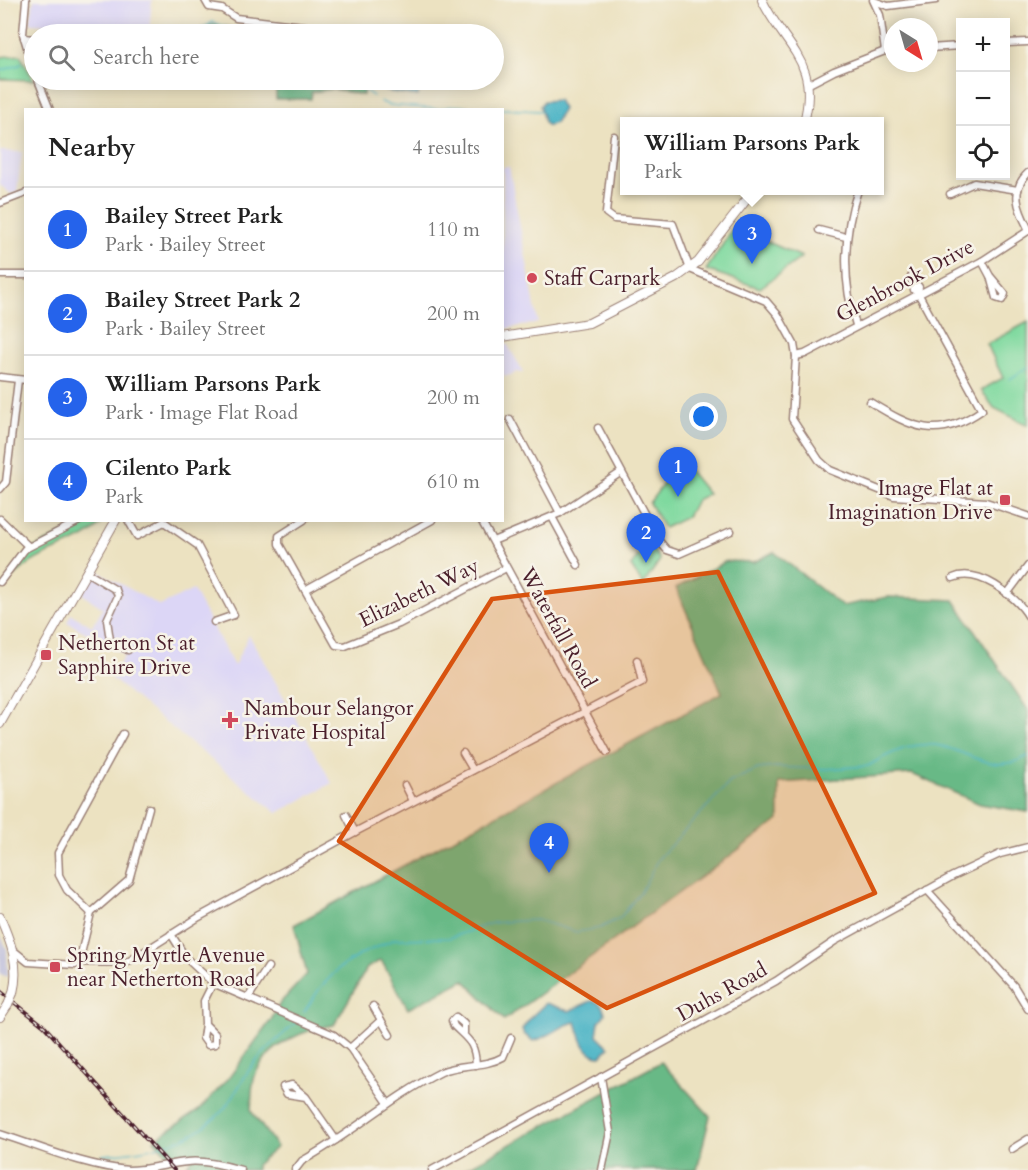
<!DOCTYPE html>
<meta charset="utf-8">
<style>
body{margin:0;font-family:Cardo,serif;background:#f6f6f6;color:#222}
.controls{position:absolute;right:18px;top:18px;display:grid;overflow:hidden;border-radius:0px;box-shadow:0 3px 15px #0003}
.controls button{width:54px;height:54px;display:grid;place-items:center;padding:0;border:0;border-bottom:2px solid #e0e0e0;background:#fff;color:#222;font:30px sans-serif}
.compass{position:absolute;left:884px;top:18px;width:54px;height:54px;border-radius:50%;background:#fff;box-shadow:0 3px 15px #0003;rotate:143deg}
.you{position:absolute;left:704px;top:417px;width:21px;height:21px;margin:-15px;border:4px solid #fff;border-radius:50%;background:#1a73e8;box-shadow:0 0 0 9px #1a73e833}
.badge{display:grid;place-items:center;width:39px;height:39px;border-radius:50%;background:#2563eb;color:#fff;font-size:20px;font-weight:700}
.pin{position:absolute;translate:-50% -50px;filter:drop-shadow(0 2px 3px #0008)}
.pin::after{content:'';position:absolute;top:32px;width:21px;height:18px;background:inherit;clip-path:polygon(0 0,100% 0,50% 100%)}
.popup{position:absolute;left:620px;top:117px;width:264px;height:78px;box-sizing:border-box;display:grid;place-content:center;border-radius:0px;background:#fff;filter:drop-shadow(0 2px 4px #0005);font-size:20px;white-space:nowrap;color:#767676}
.popup b{font-size:22px;color:#222}
.popup::after{content:'';position:absolute;left:50%;top:100%;margin-left:-12px;border:12px solid transparent;border-top-color:#fff}
.list{margin:0;padding:0;list-style:none}
h2{display:flex;justify-content:space-between;align-items:center;height:78px;margin:0;padding:0 24px;font-size:26px}
h2 small{font-size:20px;font-weight:400;color:#767676}
.list li{display:grid;grid-template-columns:39px 1fr auto;gap:18px;align-items:center;box-sizing:border-box;height:84px;padding:0 24px;border-top:2px solid #e0e0e0}
.list b{display:block;font-size:22px;white-space:nowrap}
.list p{margin:0;font-size:20px;white-space:nowrap;color:#767676}
.list em{font-size:20px;font-style:normal;color:#767676}
.icon{flex:none;width:33px;height:33px;fill:none;stroke:currentColor;stroke-width:2;stroke-linecap:round;stroke-linejoin:round}
.map{position:relative;flex:none;width:1028px;height:1170px;overflow:hidden}
.search{position:absolute;background:#fff;box-shadow:0 3px 15px #0003;left:24px;top:24px;width:480px;height:66px;display:flex;align-items:center;gap:15px;box-sizing:border-box;padding:0 21px;border-radius:33px;color:#767676;font-size:22px}
.panel{position:absolute;background:#fff;box-shadow:0 3px 15px #0003;left:24px;top:108px;width:480px;height:414px;border-radius:0px}
.map>svg:first-child{display:block}
</style>
<div class="map">
<svg width="1028" height="1170" viewBox="0 0 1028 1170">
<rect width="100%" height="100%" fill="#f7f3e8"/>
<filter id="ink" filterUnits="userSpaceOnUse"><feTurbulence type="fractalNoise" baseFrequency=".0167" numOctaves="2"/><feDisplacementMap in="SourceGraphic" scale="12" xChannelSelector="R" yChannelSelector="G"/><feConvolveMatrix kernelMatrix="1 2 1 2 8 2 1 2 1" color-interpolation-filters="sRGB"/></filter>
<filter id="wash" filterUnits="userSpaceOnUse"><feTurbulence type="fractalNoise" baseFrequency=".008" numOctaves="4" result="noise"/><feDisplacementMap in="SourceGraphic" scale="24" xChannelSelector="R" yChannelSelector="G"/><feGaussianBlur stdDeviation="1.35" result="paint"/><feColorMatrix in="noise" values="0 0 0 0 0 0 0 0 0 0 0 0 0 0 0 0 0 1.4 0 .05"/><feComposite in="paint" operator="in"/></filter>
<g filter="url(#wash)">
<rect width="100%" height="100%" fill="#ece2c1"/>
<g fill="#dcd6f6">
<polygon points="34,0 152,0 149,34 84,34 85,28 30,23"/>
<polygon points="0,151 22,152 17,192 11,194 0,185"/>
<polygon points="503,167 509,167 538,323 503,329"/>
<polygon points="503,344 507,344 524,373 515,372 514,374 503,377"/>
<polygon points="96,570 160,606 193,590 234,666 249,635 332,783 277,813 111,678 125,655 67,622 71,614 92,626 103,608 82,594"/>
</g>
<polygon fill="#c2c2dc" points="0,934 7,949 8,977 0,974"/>
<g fill="#7fd99f" stroke="#647c65" stroke-width="1.5">
<polygon points="20,55 34,80 0,79 0,57"/>
<polygon points="734,227 802,257 760,288 706,270"/>
<polygon points="1028,322 1028,425 994,408 981,390 1003,378 987,344"/>
<polygon points="681,461 708,494 696,500 687,517 664,528 649,503"/>
<path d="M90,521H103C85,547 41,547 15,576H10L31,549Z"/>
<polygon points="648,542 660,560 643,585 631,566"/>
</g>
<g fill="#67b986" stroke="#586c58" stroke-width="1.5">
<polygon points="216,25 233,28 244,34 191,34 206,26"/>
<polygon points="271,80 364,80 363,95 333,89 312,92 311,99 276,99 276,88"/>
<path d="M774,552L842,606L888,597L954,600L1028,710V812L980,804L912,774L779,783V820L504,1020L464,980L408,1009L381,960L367,968L334,1025C306,1029 272,1043 258,1069C251,1081 252,1099 251,1111L277,1147L256,1165V1170H184L194,1154L171,1159L154,1140L199,1110L228,1079L271,1020L280,1003L307,974L294,925L722,693L676,588L726,561L754,562Z"/>
<polygon points="661,1062 710,1116 697,1170 463,1170"/>
</g>
<g fill="#47b2c5" stroke="#486878" stroke-width="1.5">
<polygon points="386,86 419,91 418,96 385,91"/>
<polygon points="558,100 563,109 555,123 548,126 544,122 540,106 544,101"/>
<path d="M591,1001C599,1001 604,1006 605,1014L599,1022L597,1035L609,1047L601,1056C584,1056 580,1035 576,1022C563,1023 549,1038 533,1041L524,1034L522,1029L531,1017L546,1003L569,1011Z"/>
</g>
<g fill="none" stroke-linecap="round" stroke-linejoin="round">
<g stroke="#47b2c5" stroke-width="1.5">
<polyline points="194,34 213,22 242,34"/>
<polyline points="0,71 22,64"/>
<path d="M293,80L299,85C322,77 354,80 373,96"/>
<polyline points="380,101 388,105 438,109 454,106 541,111"/>
<polyline points="1010,379 1028,367"/>
<path d="M304,1012L320,988L338,969L361,954L395,939L449,938L492,923L517,921L537,920L577,932L600,928L620,918L642,890L658,859L730,782L758,769L775,767L827,769L868,766C883,757 902,747 920,745C961,740 986,780 1028,756"/>
<path d="M102,1155C149,1151 198,1143 228,1104C237,1092 243,1077 253,1065C265,1049 282,1036 296,1022"/>
</g>
</g>
</g>
<g filter="url(#ink)">
<g fill="none" stroke-linecap="round" stroke-linejoin="round">
<defs>
<g id="minor">
<polyline points="26,0 23,34 34,71"/>
<polyline points="205,0 209,7 222,9 236,18 371,34"/>
<polyline points="873,0 880,15 885,51"/>
<polyline points="874,1 888,6 936,0"/>
<polyline points="24,38 34,39"/>
<polyline points="1006,43 1028,42"/>
<polyline points="929,48 960,46"/>
<polyline points="38,80 50,110"/>
<polyline points="809,84 834,71 885,51 893,51"/>
<polyline points="614,136 606,213 614,219 673,224 690,269 766,301 778,315 794,344 796,356 792,419 819,460 830,470 894,496 986,502 1028,516"/>
<path d="M1028,173C1010,190 1018,209 1028,228"/>
<polyline points="950,194 974,183 1018,190"/>
<polyline points="0,203 26,193"/>
<polyline points="819,230 846,237"/>
<polyline points="982,261 990,276 1005,294 1002,300 996,298 990,276"/>
<polyline points="0,275 26,275"/>
<path d="M856,325C842,282 843,233 858,190"/>
<polyline points="796,356 805,354 982,261 1028,231"/>
<polyline points="0,377 26,380"/>
<path d="M870,402C912,428 938,441 982,410L918,293L914,290L911,277L919,287L918,293"/>
<polyline points="510,419 560,513"/>
<polyline points="598,428 659,541 667,550 679,554 731,531"/>
<polyline points="0,489 6,482 18,380"/>
<polyline points="552,517 578,565"/>
<polyline points="0,519 28,546"/>
<polyline points="128,520 137,536 164,522 197,545 234,615 214,622"/>
<polyline points="304,520 279,536 279,544 336,645 345,646 399,624 506,568"/>
<polyline points="481,520 607,752"/>
<polyline points="493,541 560,513 620,473"/>
<polyline points="86,572 116,590 118,596 107,620 110,640 128,650"/>
<path d="M953,578C977,567 1016,595 1028,616"/>
<polyline points="0,582 25,549 81,520"/>
<polyline points="305,590 432,520"/>
<polyline points="1007,594 1028,566"/>
<polyline points="463,753 473,770"/>
<polyline points="405,785 413,801"/>
<polyline points="346,815 355,832"/>
<polyline points="927,890 1014,986 1028,1009"/>
<polyline points="91,913 67,890 59,875 58,853 123,734"/>
<polyline points="171,934 186,958 213,983 334,1035 350,1048 388,1103"/>
<polyline points="13,950 28,962 75,965 79,962 126,963 199,917 355,832 642,682 637,660"/>
<polyline points="79,962 91,913 129,880 149,808"/>
<polyline points="248,998 268,967"/>
<polyline points="373,1006 381,1020"/>
<polyline points="205,1024 203,1038 208,1045 215,1044 215,1034 205,1024 204,1001 213,983"/>
<path d="M464,1033V1024L456,1017L452,1021L454,1026C468,1040 475,1042 476,1065"/>
<polyline points="350,1048 381,1020 390,1035"/>
<polyline points="601,1077 610,1132 602,1170"/>
<polyline points="306,1097 292,1085 283,1087 287,1094 306,1097 336,1140"/>
<path d="M0,1134C41,1147 84,1166 128,1170C148,1170 167,1164 187,1162C204,1160 224,1165 241,1170"/>
<polyline points="1012,1149 1028,1139"/>
<path d="M295,1170L302,1161C350,1135 391,1097 441,1072C460,1063 484,1068 503,1057L511,1038"/>
<polyline points="432,1170 776,981 835,941 953,876 1000,854 1028,847"/>
</g>
<g id="major">
<path d="M762,0C785,48 820,61 804,122"/>
<polyline points="502,337 589,323 676,278 698,262 754,190"/>
<polyline points="0,724 116,520"/>
<path d="M0,917C11,943 20,965 13,993"/>
<polyline points="0,1017 8,1005"/>
</g>
</defs>
<use href="#minor" stroke="#9b8076" stroke-width="9"/>
<use href="#major" stroke="#9b8076" stroke-width="10"/>
<use href="#minor" stroke="#fff" stroke-width="6"/>
<use href="#major" stroke="#fff" stroke-width="8"/>
<defs>
<polyline id="rail" points="0,991 44,1026 174,1170"/>
</defs>
<use href="#rail" stroke="#4a1f2b" stroke-width="4"/>
<use href="#rail" stroke="#f7f3e8" stroke-width="1.5" stroke-dasharray="4.5" stroke-linecap="butt"/>
<defs>
<polyline id="major-bridge" points="8,1005 13,993"/>
</defs>
<use href="#major-bridge" stroke="#9b8076" stroke-width="10" stroke-linecap="butt"/>
<use href="#major-bridge" stroke="#fff" stroke-width="8"/>
</g>
</g>
<path fill="#d8530f" fill-opacity="0.2" stroke="#d8530f" stroke-width="4.5" stroke-linejoin="round" d="M718,572L875,893L607,1008L339,841L492,599Z"/>
<g fill="#d1495b" stroke="#f7f3e8" stroke-width="2">
<circle cx="532" cy="278" r="6"/>
<rect x="999" y="494" width="12" height="12" rx="3"/>
<rect x="40" y="649" width="12" height="12" rx="3"/>
<path d="M227 711h6v6h6v6h-6v6h-6v-6h-6v-6h6z"/>
<rect x="49" y="961" width="12" height="12" rx="3"/>
</g>
<g text-anchor="middle" dominant-baseline="central" stroke-width="5" stroke-linejoin="round" paint-order="stroke">
<g font-size="21" fill="#4a1f2b" stroke="#f7f3e8" text-anchor="start">
<text x="544" y="278">Staff Carpark</text>
<text x="993" y="488" text-anchor="end">Image Flat at<tspan x="993" dy="24">Imagination Drive</tspan></text>
<text x="58" y="643">Netherton St at<tspan x="58" dy="24">Sapphire Drive</tspan></text>
<text x="244" y="708">Nambour Selangor<tspan x="244" dy="24">Private Hospital</tspan></text>
<text x="67" y="955">Spring Myrtle Avenue<tspan x="67" dy="24">near Netherton Road</tspan></text>
</g>
<g font-size="21" fill="#4a1f2b" stroke="#f7f3e8">
<text transform="translate(905 281) rotate(-28)">Glenbrook Drive</text>
<text transform="translate(419 593) rotate(-26)">Elizabeth Way</text>
<text transform="translate(558 628) rotate(61)">Waterfall Road</text>
<text transform="translate(722 992) rotate(-29)">Duhs Road</text>
</g>
</g>
</svg>
<div class="controls">
<button>+</button>
<button>−</button>
<button><svg class="icon" aria-label="locate" viewBox="0 0 24 24"><circle cx="12" cy="12" r="6"/><path d="M12 2v4M12 18v4M2 12h4M18 12h4"/></svg></button>
</div>
<svg class="compass" viewBox="-18 -18 36 36"><path d="M0-13l5 13h-10z" fill="#e53935"/><path d="M0 13l5-13h-10z" fill="#767676"/></svg>
<div class="you"></div>
<div class="pin badge" style="left:678px;top:497px">1</div>
<div class="pin badge" style="left:646px;top:563px">2</div>
<div class="pin badge" style="left:752px;top:264px">3</div>
<div class="popup"><b>William Parsons Park</b>Park</div>
<div class="pin badge" style="left:549px;top:873px">4</div>
<div class="search"><svg class="icon" aria-label="search" viewBox="0 0 24 24"><circle cx="10" cy="10" r="6"/><path d="M15 15l6 6"/></svg>Search here</div>
<section class="panel">
<h2>Nearby<small>4 results</small></h2>
<ul class="list">
<li><span class="badge">1</span><div><b>Bailey Street Park</b><p>Park · Bailey Street</p></div><em>110 m</em></li>
<li><span class="badge">2</span><div><b>Bailey Street Park 2</b><p>Park · Bailey Street</p></div><em>200 m</em></li>
<li><span class="badge">3</span><div><b>William Parsons Park</b><p>Park · Image Flat Road</p></div><em>200 m</em></li>
<li><span class="badge">4</span><div><b>Cilento Park</b><p>Park</p></div><em>610 m</em></li>
</ul>
</section>
</div>
